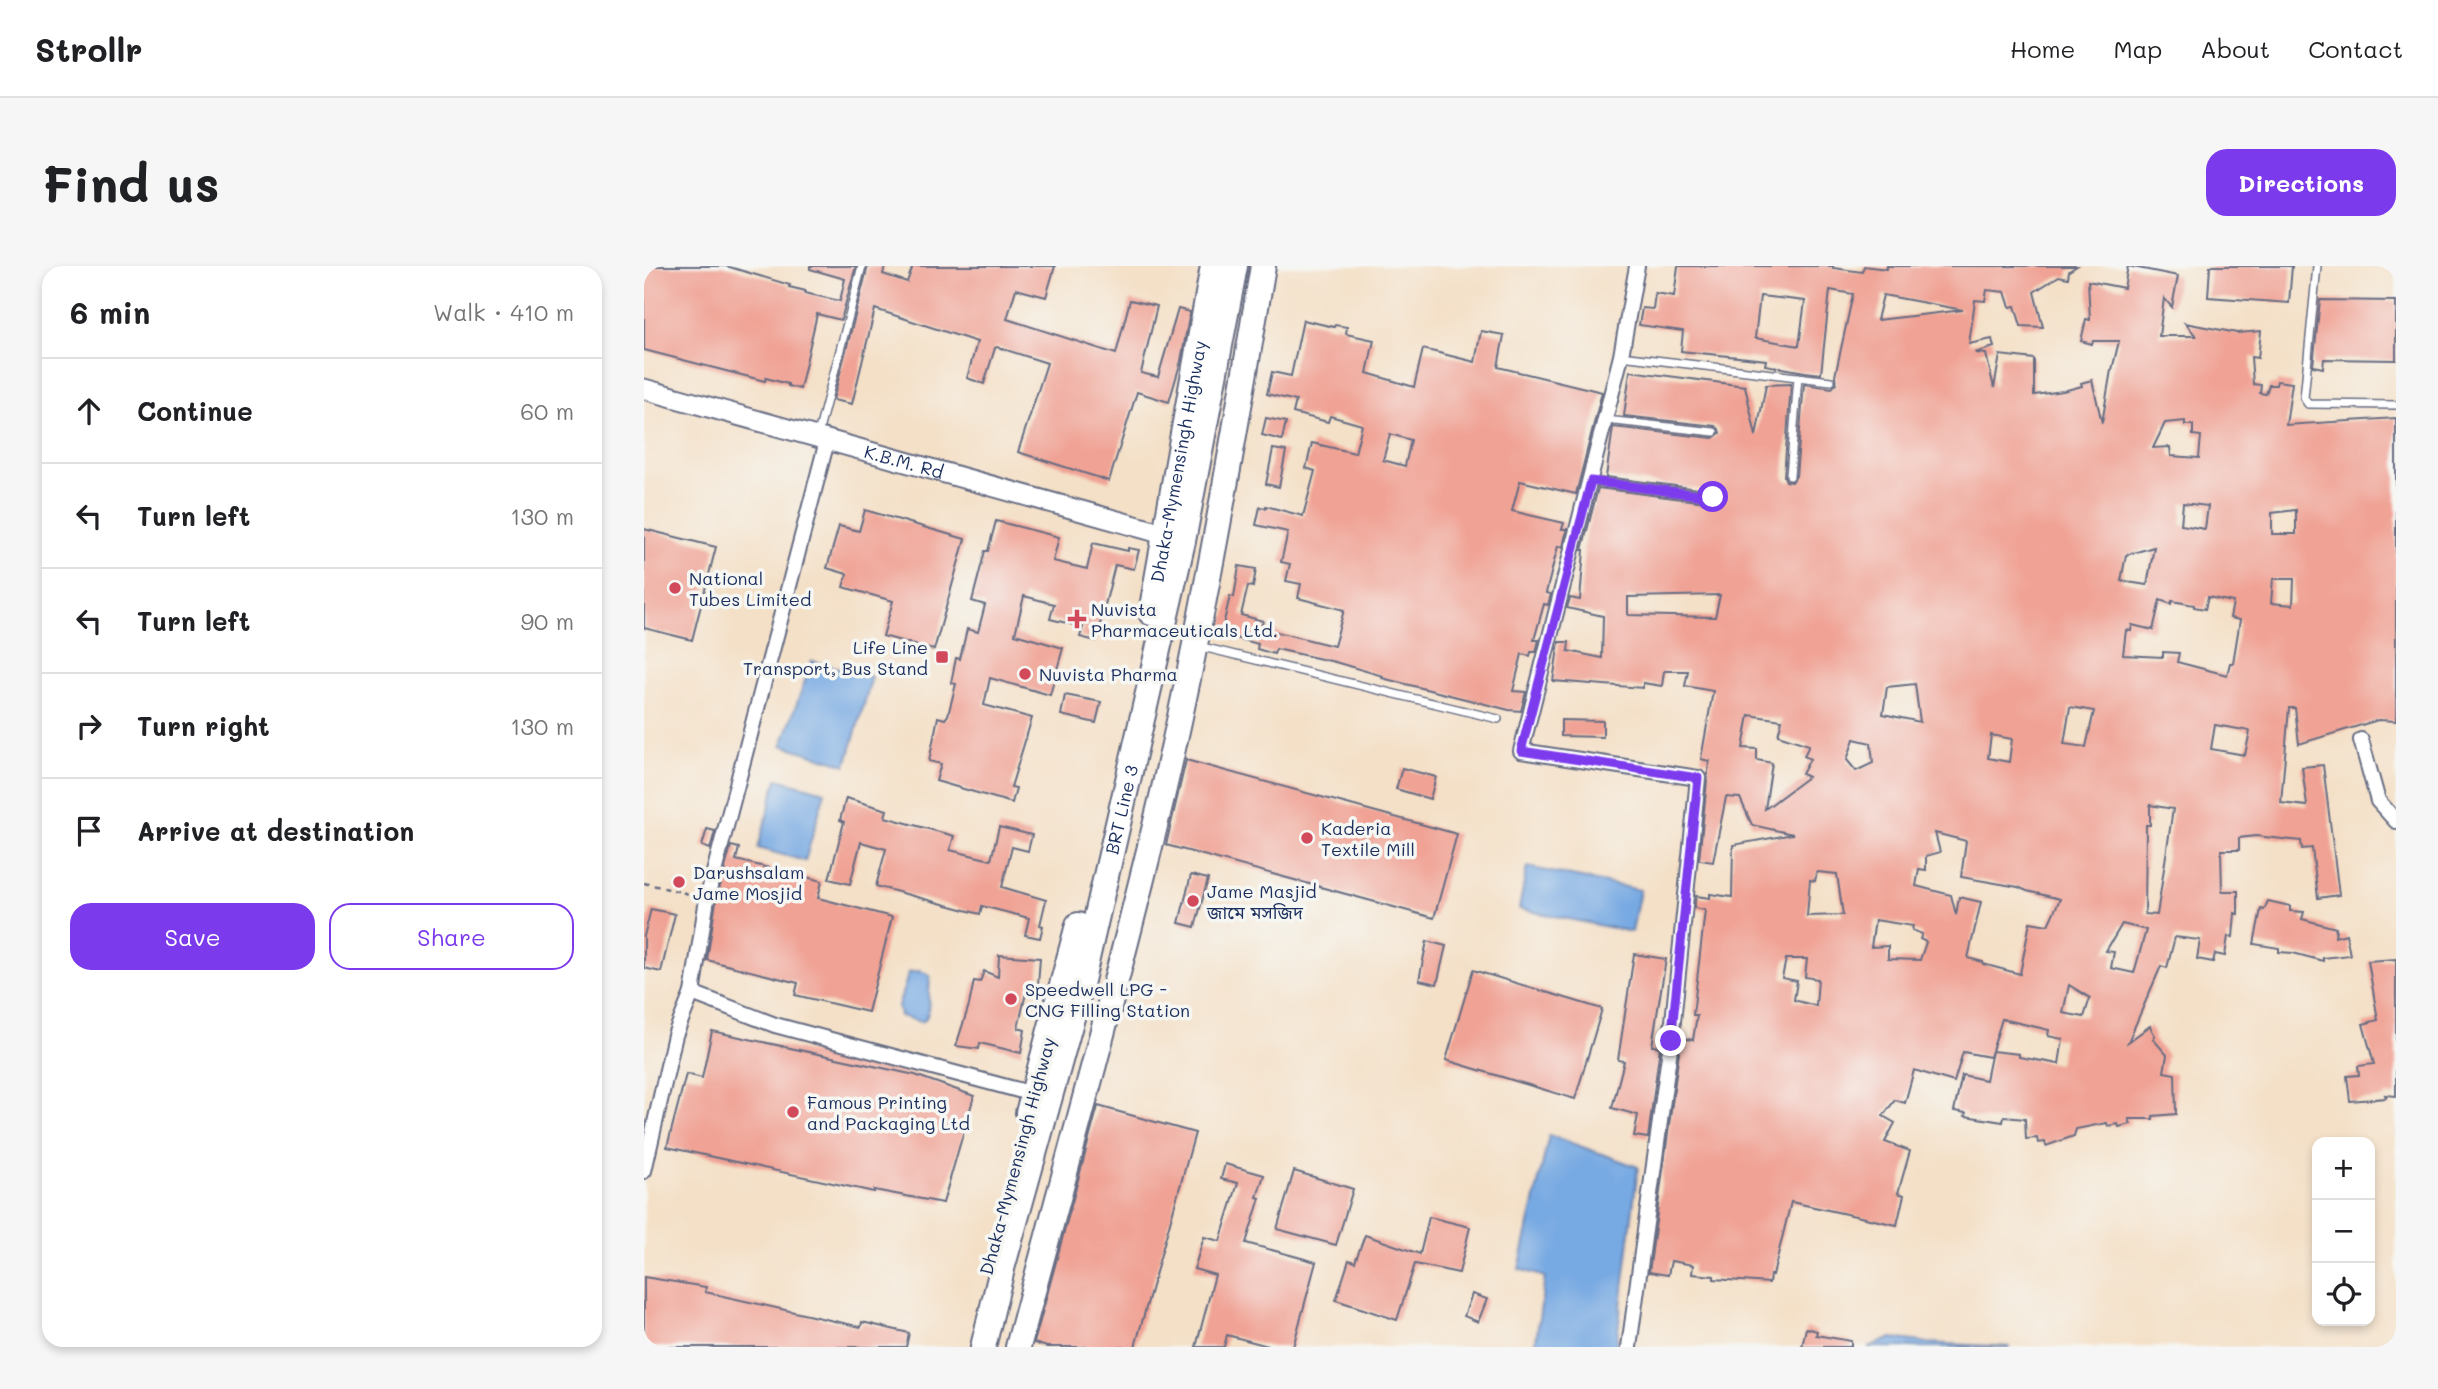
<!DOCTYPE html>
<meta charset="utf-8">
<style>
body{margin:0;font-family:Mali,"Noto Sans Bengali",sans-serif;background:#f6f6f6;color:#202124}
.controls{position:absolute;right:21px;bottom:21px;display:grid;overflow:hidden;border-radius:14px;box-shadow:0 4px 10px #0003}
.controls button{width:63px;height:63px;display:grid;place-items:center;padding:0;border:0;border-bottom:2px solid #e0e0e0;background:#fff;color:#202124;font:35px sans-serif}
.stop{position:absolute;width:21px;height:21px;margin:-16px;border:5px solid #7c3aed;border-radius:50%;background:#fff}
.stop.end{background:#7c3aed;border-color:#fff;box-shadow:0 2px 7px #0008}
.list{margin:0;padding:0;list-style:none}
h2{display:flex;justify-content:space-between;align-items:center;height:91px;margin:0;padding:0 28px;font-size:30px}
h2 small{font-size:23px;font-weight:400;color:#757577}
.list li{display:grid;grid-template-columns:46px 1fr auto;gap:21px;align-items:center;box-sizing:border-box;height:105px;padding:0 28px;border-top:2px solid #e0e0e0}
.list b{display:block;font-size:26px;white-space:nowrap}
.list em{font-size:23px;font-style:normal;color:#757577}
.actions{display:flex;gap:14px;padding:21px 28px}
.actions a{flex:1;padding:16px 0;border:2px solid #7c3aed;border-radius:21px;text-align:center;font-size:24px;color:#7c3aed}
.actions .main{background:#7c3aed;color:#fff}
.icon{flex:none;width:38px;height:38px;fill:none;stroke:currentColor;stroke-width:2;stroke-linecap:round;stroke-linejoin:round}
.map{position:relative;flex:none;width:1752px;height:1081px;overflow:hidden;border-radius:21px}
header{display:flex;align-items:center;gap:42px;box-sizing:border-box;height:98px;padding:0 35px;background:#fff;border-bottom:2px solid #e0e0e0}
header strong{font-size:33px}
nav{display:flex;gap:38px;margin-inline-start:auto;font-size:24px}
.intro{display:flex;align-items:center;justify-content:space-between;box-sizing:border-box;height:168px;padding:0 42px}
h1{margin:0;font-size:49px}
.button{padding:18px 32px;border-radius:21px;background:#7c3aed;color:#fff;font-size:24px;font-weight:700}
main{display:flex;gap:42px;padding:0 42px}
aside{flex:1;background:#fff;border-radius:21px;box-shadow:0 4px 10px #0003}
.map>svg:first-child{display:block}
</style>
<header>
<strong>Strollr</strong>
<nav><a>Home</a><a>Map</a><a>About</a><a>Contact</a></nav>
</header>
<div class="intro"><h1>Find us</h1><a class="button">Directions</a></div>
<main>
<aside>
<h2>6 min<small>Walk · 410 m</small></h2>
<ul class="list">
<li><svg class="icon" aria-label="ahead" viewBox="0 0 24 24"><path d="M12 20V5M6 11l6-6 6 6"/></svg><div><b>Continue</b></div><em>60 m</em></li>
<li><svg class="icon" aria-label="left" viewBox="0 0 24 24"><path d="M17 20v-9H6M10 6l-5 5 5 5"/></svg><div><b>Turn left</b></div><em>130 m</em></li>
<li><svg class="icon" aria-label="left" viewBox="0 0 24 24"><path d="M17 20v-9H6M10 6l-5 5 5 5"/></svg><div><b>Turn left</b></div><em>90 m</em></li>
<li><svg class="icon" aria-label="right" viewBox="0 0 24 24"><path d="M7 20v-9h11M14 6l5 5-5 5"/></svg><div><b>Turn right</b></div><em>130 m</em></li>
<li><svg class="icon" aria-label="arrive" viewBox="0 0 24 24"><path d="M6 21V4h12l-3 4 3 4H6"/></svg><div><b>Arrive at destination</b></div></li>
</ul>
<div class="actions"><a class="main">Save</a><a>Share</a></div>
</aside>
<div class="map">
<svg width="1752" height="1081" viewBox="0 0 1752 1081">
<rect width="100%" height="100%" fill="#f6f6f2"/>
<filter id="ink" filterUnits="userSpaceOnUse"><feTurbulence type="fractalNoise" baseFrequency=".0143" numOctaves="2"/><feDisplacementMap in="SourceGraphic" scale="14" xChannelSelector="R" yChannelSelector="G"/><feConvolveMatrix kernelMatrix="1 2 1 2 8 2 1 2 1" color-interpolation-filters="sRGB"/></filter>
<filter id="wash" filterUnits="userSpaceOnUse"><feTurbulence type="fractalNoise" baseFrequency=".00686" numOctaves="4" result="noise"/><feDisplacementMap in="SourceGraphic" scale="28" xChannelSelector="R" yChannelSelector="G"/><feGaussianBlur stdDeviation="1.57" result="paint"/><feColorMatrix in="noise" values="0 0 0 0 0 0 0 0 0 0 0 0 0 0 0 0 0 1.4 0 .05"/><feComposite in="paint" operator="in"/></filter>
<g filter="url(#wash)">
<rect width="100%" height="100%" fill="#f4e0c7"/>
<g fill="#77a9e2" stroke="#496ca0" stroke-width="2">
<polygon points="168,395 228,411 202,499 138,479"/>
<polygon points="133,513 181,526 161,595 114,582"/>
<polygon points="883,601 996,624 988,666 875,643"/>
<polygon points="276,705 286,709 284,747 281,754 277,756 256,750 254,740 265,706"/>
<polygon points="905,869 994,901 972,1081 891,1081 901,1011 875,1003"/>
<polygon points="1248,1072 1284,1077 1367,1081 1224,1081"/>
</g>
<g id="blocks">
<g fill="#f0a294" fill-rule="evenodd">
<polygon points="0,0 82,0 146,19 145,21 162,25 161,27 196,35 201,13 166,3 166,0 212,0 197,54 173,48 156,123 144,120 144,118 122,112 121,115 0,84"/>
<polygon points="224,0 241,0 239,8 263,16 269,0 411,0 402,31 372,23 363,53 472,88 486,34 513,40 497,107 514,111 534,43 546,46 537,95 525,136 493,126 465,215 374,186 403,97 353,81 351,82 340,118 323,112 333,76 231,43 208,138 189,134"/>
<path d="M1034,0H1189V2L1218,6L1220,0L1243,3V0H1433L1425,5L1424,12L1415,10L1390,26L1399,61L1377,60L1371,40L1366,41L1361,26L1343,24L1341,35L1331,34L1325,78L1348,73L1350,81L1331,87L1342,88L1350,122L1356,89L1390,93V129L1419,125L1438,120L1437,117L1448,114L1458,157L1467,104H1468L1475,75H1449L1448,78L1437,75L1442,53L1446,54L1444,15L1480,22L1484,0L1534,10L1528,41L1520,32L1515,70H1552L1541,57L1593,67L1617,65L1614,92L1607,91L1609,118L1617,119L1616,127L1622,128L1625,119H1632L1633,115L1648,117L1642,159L1752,152V455L1734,454L1655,478L1651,442H1645L1637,537L1663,540L1658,501L1679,499L1695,629L1674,632L1668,582L1658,583L1657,575L1612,570L1595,572V584H1577L1578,625H1594V648L1591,647L1589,671L1584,670L1581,690L1571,688L1569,696L1553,693L1556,674L1531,671L1523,702L1517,700L1484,776L1506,760L1511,770L1509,773L1523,789L1520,806L1531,808L1532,848L1509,850V853H1485L1487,858L1475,861L1474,858L1464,860L1463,857L1432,863L1430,870L1402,880L1401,876L1394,877L1393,872L1382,873L1381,853L1360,851L1359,856L1321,850L1322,847L1310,845L1318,809L1342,814L1348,785L1375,788V791L1415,798L1419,773L1404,770L1405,764L1358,753L1346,791L1319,786L1310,816L1270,804L1261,837L1251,834L1239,850L1251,857L1241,876L1266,885L1254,927L1260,929L1253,959L1147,936L1129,1009H1126L1125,1017L1070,1013V1010L1048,1008L1049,999L1027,995L1024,1009L1005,1006L1037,772L1049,774L1053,749H1049L1061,644L1050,642L1052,630L1066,632V628L1088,631L1089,579L1149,568L1108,559L1096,532L1082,531L1069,596L1055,594L1065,495L1057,493L1069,425L1041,420L1044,405H1020L1018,420L999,417V422L909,415L915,376H925L924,385L958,392L959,350L923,342L926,332L936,334L940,284H938L954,222L1068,237L1075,232L1074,228L1070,225L962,211L969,161L1069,172L1076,167L1075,163L1071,160L980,150L986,105L1101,120L1112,170L1122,119L1147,118L1140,210L1142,215L1148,216L1152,210L1160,118L1188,122L1192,118L1191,110L1209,28L1186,24L1177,108L1161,106L1121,99L1122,94L1037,85L1039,65L995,59L998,42L1009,43L1011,27L1030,30ZM1239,29L1319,44L1233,54ZM1116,30L1161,35L1155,80L1111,72ZM1541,155V159H1549V169L1557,170L1555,192L1527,190L1526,181L1509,182L1521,157ZM1539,237L1564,240L1561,263L1537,259ZM1652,244V268H1628V247ZM1510,281L1503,319L1477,315L1482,289ZM1629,313H1650L1649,339L1627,337ZM1076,329L1071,351L984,349V331ZM1564,331L1589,336L1586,352L1596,354L1589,397H1586L1583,409L1533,396L1535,387L1519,386V391L1479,389L1482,364L1487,365L1488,359L1509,364L1516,334L1527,338L1528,335L1550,339V341L1561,343ZM1271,418L1276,456L1239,448L1243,421ZM1426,441L1450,445L1442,481L1420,478ZM1105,449L1138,454L1134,469L1165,479L1160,490L1166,493L1158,508L1164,511L1121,543L1128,497L1113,494V483L1099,482ZM1571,459L1606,465L1601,489L1567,483ZM1347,469L1368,473L1365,496L1344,492ZM1210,473L1227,477L1229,497L1212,505L1203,494ZM1506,539L1529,543L1513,649L1501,648L1502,559H1506ZM1291,567L1322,575L1317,611L1374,621L1383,625L1416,633L1404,659L1386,656L1376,708L1339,698V696L1324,692L1337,636L1315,631L1312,649L1307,629L1272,620L1275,603L1282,604V590L1296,586ZM1173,606L1193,608L1199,649L1163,650L1166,614L1171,615ZM1231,654L1269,660L1268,664L1278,668L1276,673L1282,676L1276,694L1244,693V680L1227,681ZM1478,658L1502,664L1490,707L1467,702L1470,686L1462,685ZM1142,693H1163L1161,711L1174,713L1172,740L1150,734L1153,715L1138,712ZM1425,719L1446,732L1440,751L1419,747Z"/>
<polygon points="1566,0 1648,0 1645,37 1564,31"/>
<polygon points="1676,34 1752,35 1752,94 1680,93 1679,102 1669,100"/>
<path d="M659,54L690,61L691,59L703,61L702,68L730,74L723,107L770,121L779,83L831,96L837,65L860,69L854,101L958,126L932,228L876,215L868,245L920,257L918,263H923L919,281L914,280L902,327L907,328L904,339L900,338L890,374H895L892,386H887L886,390L878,388L869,425L882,426L877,445L865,444L738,412L739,410L691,396L632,383L630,388L613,383L614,378L577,368L586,330L590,331L595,300L612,303L609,321L604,320L597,349L619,355L617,362L690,380L700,344L654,332L657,318L642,315L646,298L637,296L644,266L612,259L616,241L622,242V240L659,250L671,205L662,202L668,177L711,187L718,159L686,150L684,156L649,147L652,135L623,128L628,106L647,110ZM746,168L767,174L761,200L739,194Z"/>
<polygon points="622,152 642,156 638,174 618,169"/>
<polygon points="629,183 642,185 635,221 622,218"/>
<polygon points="221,244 321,273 290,384 239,370 249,335 199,321 203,308 183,302 195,260 215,265"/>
<polygon points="352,255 415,271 409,295 443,303 449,277 484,285 484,282 495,284 490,303 471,299 452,375 436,371 439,361 406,353 410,338 380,330 371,368 419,382 406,429 346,412 340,439 388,452 367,521 372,522 368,537 292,515 297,498 285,495 294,451 301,453 304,449 312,418 307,417 312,392 316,393 323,363 334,366 341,339 328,335 341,285 344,285"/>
<polygon points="0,263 72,281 48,374 0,362"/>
<polygon points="421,429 457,436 452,457 417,449"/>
<polygon points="917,454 959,455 959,471 917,470"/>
<polygon points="542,494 813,568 790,652 522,579"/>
<polygon points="758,502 792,511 786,533 752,523"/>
<polygon points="202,532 243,544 241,551 310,570 306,584 347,594 355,561 388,569 384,585 368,581 358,621 402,634 396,659 399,660 396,672 381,669 385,652 338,640 336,648 232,620 242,583 217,576 206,618 185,613 200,556 196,554"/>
<polygon points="63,563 71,565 66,583 58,580"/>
<polygon points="87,580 95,582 92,594 178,615 174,632 248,651 224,746 151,729 154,717 63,694 72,635"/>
<polygon points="547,609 564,613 551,661 535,657"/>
<polygon points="1624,635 1646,640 1646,645 1660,646 1658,653 1692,662 1691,671 1702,668 1706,689 1679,692 1679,695 1649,687 1635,686 1635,682 1610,678 1617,643 1620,644"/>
<polygon points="7,643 31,648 17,706 0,702 0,670"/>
<polygon points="783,675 802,680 793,718 775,714"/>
<polygon points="990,688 1022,693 1008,780 1016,781 1004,872 990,870 994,849 968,842 980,795 974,794"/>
<polygon points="355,689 396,692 394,719 384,718 374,762 381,764 377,787 336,777 335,783 312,780 325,739 330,715 336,716 340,705 354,711"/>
<polygon points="1752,693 1752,830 1741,829 1742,832 1706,835 1703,810 1715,809 1714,800 1730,798 1719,758 1734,754 1724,695"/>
<polygon points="829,704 958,743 931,833 802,794"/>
<polygon points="68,765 271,809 330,830 299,937 230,924 230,926 23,881 42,808 58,812"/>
<polygon points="454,840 551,867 491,1081 403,1081 390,1077"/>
<polygon points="581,898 620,909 613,931 616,932 602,977 672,996 649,1081 628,1081 583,1069 580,1081 552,1081 571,1009 550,1003 560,971 576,975 594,917 577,913"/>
<polygon points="650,905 709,923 692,979 633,963"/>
<polygon points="785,951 826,961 815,1007 771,998 753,1054 692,1034 705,994 711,996 721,969 776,988"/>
<polygon points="0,1011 62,1021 61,1026 217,1061 218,1056 265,1067 262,1081 0,1081"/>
<polygon points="828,1028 843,1033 834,1056 820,1050"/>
<polygon points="1162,1062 1173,1065 1172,1069 1207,1075 1207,1081 1158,1081"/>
</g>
</g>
</g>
<g filter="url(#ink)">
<use href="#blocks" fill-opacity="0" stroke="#676d83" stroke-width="2"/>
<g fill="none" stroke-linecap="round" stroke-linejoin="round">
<defs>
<g id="lane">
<polyline points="1673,0 1660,132 1664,138 1752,139"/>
<polyline points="977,90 1187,115"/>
<polyline points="962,154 1070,166"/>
<polyline points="174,168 218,0"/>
<polyline points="1146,210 1154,111"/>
<polyline points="947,215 1069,231"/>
<polyline points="554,380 854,453"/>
</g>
<g id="street">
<polyline points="1717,474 1734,535 1752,555"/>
<polyline points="48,727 63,633 183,175"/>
<polyline points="0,905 31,769 48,727 131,759 389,828"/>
<polyline points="985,1081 1027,775 1054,512 877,485 977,90 993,0"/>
</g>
<g id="secondary">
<path id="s1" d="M0,123L520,268"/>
</g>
<g id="highway">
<path id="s2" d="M507,347L569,0"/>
<polyline points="384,847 434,659"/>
<path id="s3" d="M339,1081L359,999L436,723L539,275L591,0"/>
<path d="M374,1081C423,898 474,715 518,531C559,356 589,177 619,0"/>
</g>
</defs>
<use href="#lane" stroke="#676d83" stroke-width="10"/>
<use href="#street" stroke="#676d83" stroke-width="18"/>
<use href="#secondary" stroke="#676d83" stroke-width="23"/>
<use href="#highway" stroke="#676d83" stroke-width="28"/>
<polyline stroke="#676d83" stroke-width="2.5" stroke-dasharray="5 5" stroke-linecap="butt" points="0,617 49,629"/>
<use href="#lane" stroke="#fff" stroke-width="7"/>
<use href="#street" stroke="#fff" stroke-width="14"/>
<use href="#secondary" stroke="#fff" stroke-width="19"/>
<use href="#highway" stroke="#fff" stroke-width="24"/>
</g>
</g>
<g fill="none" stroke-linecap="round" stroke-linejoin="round" filter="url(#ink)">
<polyline stroke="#7c3aed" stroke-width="9" points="1027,775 1054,512 877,485 947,215 1069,231"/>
</g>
<g fill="#d1495b" stroke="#f6f6f2" stroke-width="2.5">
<circle cx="31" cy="322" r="7"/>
<path d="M429.5 342.5h7v7h7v7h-7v7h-7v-7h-7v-7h7z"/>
<rect x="291" y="384" width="14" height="14" rx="3.5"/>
<circle cx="381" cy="408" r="7"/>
<circle cx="663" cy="572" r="7"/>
<circle cx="35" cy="616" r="7"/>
<circle cx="549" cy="635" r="7"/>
<circle cx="367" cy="733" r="7"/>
<circle cx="149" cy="846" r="7"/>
</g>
<g text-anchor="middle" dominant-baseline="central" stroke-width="7" stroke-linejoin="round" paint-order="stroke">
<g font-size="18" fill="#1b2f5e" stroke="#f6f6f2">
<text stroke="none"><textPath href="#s2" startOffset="154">Dhaka-Mymensingh Highway</textPath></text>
<text stroke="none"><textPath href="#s1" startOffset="270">K.B.M. Rd</textPath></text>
<text stroke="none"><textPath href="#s3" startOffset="555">BRT Line 3</textPath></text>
<text transform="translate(373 890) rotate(-75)">Dhaka-Mymensingh Highway</text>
</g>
<g font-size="18" fill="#1b2f5e" stroke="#f6f6f2" text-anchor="start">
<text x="45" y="312">National<tspan x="45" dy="21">Tubes Limited</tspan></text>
<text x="447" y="343">Nuvista<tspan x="447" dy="21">Pharmaceuticals Ltd.</tspan></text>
<text x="284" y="381" text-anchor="end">Life Line<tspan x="284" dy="21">Transport, Bus Stand</tspan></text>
<text x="395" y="408">Nuvista Pharma</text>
<text x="677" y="562">Kaderia<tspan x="677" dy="21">Textile Mill</tspan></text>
<text x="49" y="606">Darushsalam<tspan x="49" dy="21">Jame Mosjid</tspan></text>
<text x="563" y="625">Jame Masjid<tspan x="563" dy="21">জামে মসজিদ</tspan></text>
<text x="381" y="723">Speedwell LPG -<tspan x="381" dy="21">CNG Filling Station</tspan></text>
<text x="163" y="836">Famous Printing<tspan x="163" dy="21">and Packaging Ltd</tspan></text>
</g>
</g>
</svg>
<div class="controls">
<button>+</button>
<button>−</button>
<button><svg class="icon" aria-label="locate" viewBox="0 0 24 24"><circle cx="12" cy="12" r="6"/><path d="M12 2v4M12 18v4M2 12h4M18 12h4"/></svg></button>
</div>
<div class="stop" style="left:1069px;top:231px"></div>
<div class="stop end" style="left:1027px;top:775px"></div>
</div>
</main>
